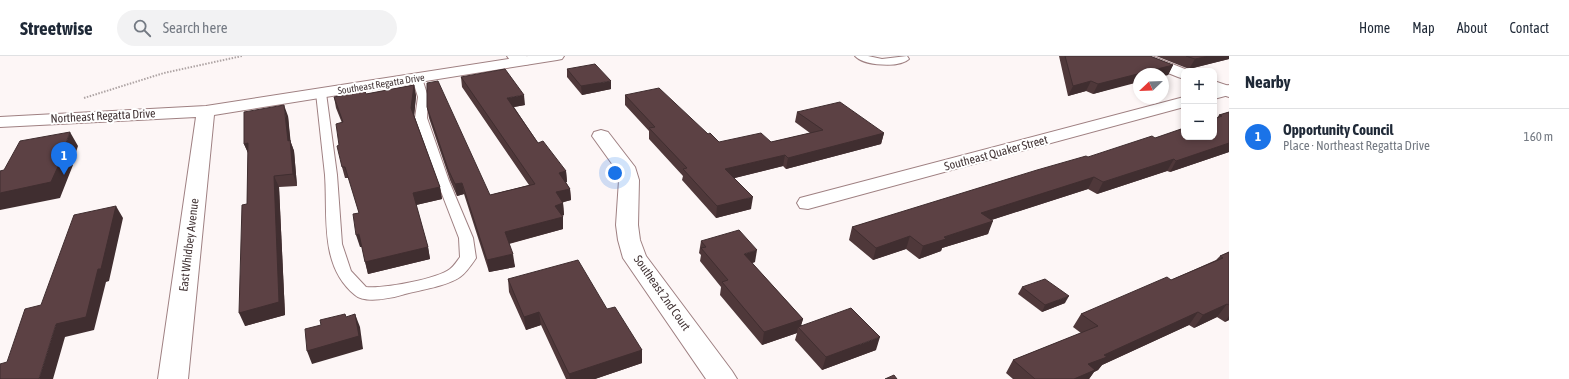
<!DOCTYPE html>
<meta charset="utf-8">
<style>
body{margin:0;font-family:"Asap Condensed",sans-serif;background:#f2f2f3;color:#1f2937}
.controls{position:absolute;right:12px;top:12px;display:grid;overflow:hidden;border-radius:8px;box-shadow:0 2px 6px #0003}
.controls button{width:36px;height:36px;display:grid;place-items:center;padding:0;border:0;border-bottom:1px solid #e0e1e3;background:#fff;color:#1f2937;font:20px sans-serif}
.compass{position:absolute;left:1133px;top:12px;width:36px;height:36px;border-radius:50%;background:#fff;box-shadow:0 2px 6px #0003;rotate:247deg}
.you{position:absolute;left:615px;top:117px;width:14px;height:14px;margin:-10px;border:3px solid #fff;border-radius:50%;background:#1a73e8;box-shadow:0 0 0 6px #1a73e833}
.badge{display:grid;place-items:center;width:26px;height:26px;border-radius:50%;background:#1a73e8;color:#fff;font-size:13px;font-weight:700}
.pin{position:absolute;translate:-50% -33px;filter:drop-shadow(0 1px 2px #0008)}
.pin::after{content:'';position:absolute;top:21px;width:14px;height:12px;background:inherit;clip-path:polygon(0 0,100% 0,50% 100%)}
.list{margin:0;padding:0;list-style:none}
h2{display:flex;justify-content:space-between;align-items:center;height:52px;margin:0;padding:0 16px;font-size:17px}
h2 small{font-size:13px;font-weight:400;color:#747a83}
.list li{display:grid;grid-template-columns:26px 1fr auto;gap:12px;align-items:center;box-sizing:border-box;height:56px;padding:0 16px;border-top:1px solid #e0e1e3}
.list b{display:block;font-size:15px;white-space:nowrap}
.list p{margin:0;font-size:13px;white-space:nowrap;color:#747a83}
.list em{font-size:13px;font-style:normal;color:#747a83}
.icon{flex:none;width:22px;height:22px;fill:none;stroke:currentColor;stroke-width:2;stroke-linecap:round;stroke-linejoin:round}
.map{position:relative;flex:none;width:1229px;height:323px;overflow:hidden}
header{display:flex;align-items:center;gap:24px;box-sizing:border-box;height:56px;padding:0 20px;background:#fff;border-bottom:1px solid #e0e1e3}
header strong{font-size:19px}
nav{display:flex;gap:22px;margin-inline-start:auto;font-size:14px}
.search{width:280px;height:36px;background:#f2f2f3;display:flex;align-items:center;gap:10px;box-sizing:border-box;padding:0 14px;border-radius:22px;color:#747a83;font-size:15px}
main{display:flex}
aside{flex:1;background:#fff}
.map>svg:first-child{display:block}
</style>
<header>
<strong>Streetwise</strong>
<div class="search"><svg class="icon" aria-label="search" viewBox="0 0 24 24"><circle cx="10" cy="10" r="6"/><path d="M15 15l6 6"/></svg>Search here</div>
<nav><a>Home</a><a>Map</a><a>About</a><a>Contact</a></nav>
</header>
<main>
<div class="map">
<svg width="1229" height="323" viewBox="0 0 1229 323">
<rect width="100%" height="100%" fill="#fdf6f6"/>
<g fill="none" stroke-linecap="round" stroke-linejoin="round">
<defs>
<g id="lane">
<path d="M855,0H868L882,3L907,0L909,3C900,12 864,10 855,0Z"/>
<path d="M417,19L422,22L428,41L427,62L449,125L473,182L476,202C472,208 466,217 460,221C447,230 421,234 405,238C393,242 365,248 355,239C319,210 328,159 325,119C322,92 319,64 316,37L321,34L326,37L337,119L342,188L351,215L366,231C383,233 437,223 450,213C454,210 457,205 460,201L459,182L437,125L415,62L418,41L412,22Z"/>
</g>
<g id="street">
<path d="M507,0H526L532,5L529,8C521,10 511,7 507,0Z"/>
<polygon points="1229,29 1229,39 1214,43 1214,33"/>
<polygon points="1184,41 1184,51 808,153 800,152 797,147 800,142"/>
<polygon points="601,74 608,76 635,111 639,124 638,169 640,184 646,200 732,315 737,323 706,323 623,202 618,184 616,169 619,124 615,112 592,80 594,76"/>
</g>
<g id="secondary">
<polygon points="528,0 564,0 562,3 557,4 214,59 188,323 158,323 196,61 0,71 0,61 206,50"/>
<polygon points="1131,0 1152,0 1190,15 1184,15 1184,23 1178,21 1133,3"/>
<polygon points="1214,25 1229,30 1229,41 1214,36"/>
</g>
</defs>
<use href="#lane" stroke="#9f8082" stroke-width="2"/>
<use href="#street" stroke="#9f8082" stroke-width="2"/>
<use href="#secondary" stroke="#9f8082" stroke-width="2"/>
<polyline stroke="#aea4a4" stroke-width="2" stroke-dasharray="1.5 1.5" stroke-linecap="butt" points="84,42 164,17 242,0"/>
<use href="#lane" fill="#fff" fill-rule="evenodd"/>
<use href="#street" fill="#fff" fill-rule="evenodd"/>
<use href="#secondary" fill="#fff" fill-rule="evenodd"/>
</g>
<g fill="#4f383a">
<polygon points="1059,0 1150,0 1173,9 1168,19 1163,20 1163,18 1093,38 1086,35 1068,40"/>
<polygon points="1156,0 1229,0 1229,3 1189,13"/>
<polygon points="567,13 611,33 582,39 567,21"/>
<polygon points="461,21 525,49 514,51 538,87 566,115 567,126 566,126 570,133 571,144 563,146 563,147 564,159 562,160 563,161 563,173 509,188 515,211 489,216 464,138 457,140 450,124 429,62 427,51 490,139 529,129 462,31"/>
<polygon points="414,29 416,40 414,59 440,131 442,143 416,149 428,191 430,203 368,218 362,191 360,191 359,157 349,122 345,122 342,111 339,89 342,67 336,52 334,41 366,38"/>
<polygon points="625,39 708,78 719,86 771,86 810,77 795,66 797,56 884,77 881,88 786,113 783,110 734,122 751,153 716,162 682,124 683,120 649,83 649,75 625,49"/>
<polygon points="1229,56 1229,96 1170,116 1167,115 1097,138 1088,133 991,164 988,178 942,192 941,195 919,203 906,193 873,204 849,184 852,171 1155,82 1217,62 1219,59"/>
<polygon points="288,60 290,84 294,95 297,130 279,131 285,259 245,270 248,97 244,88"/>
<polygon points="701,185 755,206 752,207 803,263 801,269 876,294 822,314 795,284 797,277 762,289 720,239 721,231 700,205 701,199 699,197"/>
<polygon points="1229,196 1229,264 1225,266 1217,261 1194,272 1189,269 1102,309 1098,314 1094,316 1089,323 1013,323 1006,317 1013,304 1081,277 1073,271 1081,258 1171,224 1216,204 1220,200"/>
<polygon points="508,223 607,253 642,294 642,307 595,323 566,323 541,269 526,274 509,236"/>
<polygon points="1022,231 1065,247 1042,256 1018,238"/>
</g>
<g fill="#402e30">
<polygon points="1209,0 1229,0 1229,3 1189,13 1195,3"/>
<polygon points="1173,9 1168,19 1163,20 1163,18 1139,18 1139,26 1093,38 1098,28"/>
<polygon points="611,25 611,33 582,39 581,30"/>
<polygon points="1091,25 1086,35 1068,40 1073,30"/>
<polygon points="414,29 416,40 414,62 411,52"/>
<polygon points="524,39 525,49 508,52 507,42"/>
<polygon points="284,49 288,60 291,89 290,84 294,95 297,130 293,118 288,85"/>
<polygon points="70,76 78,90 72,108 73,109 60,142 0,154 0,137 63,95"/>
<polygon points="884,77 881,88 786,113 788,102"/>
<polygon points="248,87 249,99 244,88"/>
<polygon points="1229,87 1229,96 1170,116 1176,105"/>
<polygon points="785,99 783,110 723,125 725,113"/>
<polygon points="1174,103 1167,115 1097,138 1103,126"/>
<polygon points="566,115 567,126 559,128 559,117"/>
<polygon points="274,120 279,131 285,259 245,270 239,257"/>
<polygon points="1094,121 1088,133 976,169 981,157"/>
<polygon points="462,127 464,138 457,140 455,128"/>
<polygon points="440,131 442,143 416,149 413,137"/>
<polygon points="570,133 571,144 557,148 556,136"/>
<polygon points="753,141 751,153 716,162 717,150"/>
<polygon points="563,147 564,159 556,161 555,150"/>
<polygon points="116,150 123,162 109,225 106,226 94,274 65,281 53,323 39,323 56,268"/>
<polygon points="563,161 563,173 507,188 505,176"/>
<polygon points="993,165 988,178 942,192 941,195 919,203 923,190 944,181"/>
<polygon points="359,178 363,190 360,191 356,179"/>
<polygon points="910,180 906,193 873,204 876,192"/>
<polygon points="428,191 430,203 368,218 365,206"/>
<polygon points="757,194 755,206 742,210 744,198"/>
<polygon points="513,198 515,211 489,216 487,204"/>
<polygon points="1069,240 1065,247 1042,256 1045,249"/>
<polygon points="1227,248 1217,261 1194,272 1203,259"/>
<polygon points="539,256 541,269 526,274 524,261"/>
<polygon points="1198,256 1189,269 1102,309 1098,314 1094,316 1089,323 1074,323 1088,308 1104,299"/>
<polygon points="355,258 360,271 363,293 312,308 307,295"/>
<polygon points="1229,260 1229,264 1225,266"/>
<polygon points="803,263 800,273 798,271 797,277 762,289 764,276"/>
<polygon points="880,281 876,294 822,314 826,301"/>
<polygon points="642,294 642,307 595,323 570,323 569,318"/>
</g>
<g fill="#5c4144" stroke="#402e30">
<polygon points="1065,0 1150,0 1173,9 1098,28 1091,25 1073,30"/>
<polygon points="1186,0 1209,0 1195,3"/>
<polygon points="595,8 611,25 581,30 567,13"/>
<polygon points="505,13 524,39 507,42 538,87 543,85 566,115 559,117 570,133 556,136 563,147 555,150 563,161 505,176 513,198 487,204 462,127 455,128 448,113 427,51 427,27 438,25 490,139 535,128 461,21"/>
<polygon points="414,29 411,52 440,131 413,137 428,191 365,206 359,178 356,179 353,158 359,157 345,111 342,111 337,90 339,89 336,68 343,66 334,41 365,35 366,38"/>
<polygon points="659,32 708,78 710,77 719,86 761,77 771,86 823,74 797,56 840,46 884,77 788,102 785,99 725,113 753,141 717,150 683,113 687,112 649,72 655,71 625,39"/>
<polygon points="284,49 288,85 290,84 293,118 274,120 279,246 239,257 242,149 247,148 248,87 244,88 244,56"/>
<polygon points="1229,56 1229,87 1176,105 1174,103 1103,126 1094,121 981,157 993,165 944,181 946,183 923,190 910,180 876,192 852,171 1037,114 1086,100 1088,101 1152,80 1155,82 1184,72 1184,81 1214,81 1214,63 1222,60 1219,59"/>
<polygon points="70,76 63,95 65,95 51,126 0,137 0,115 4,114 20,85"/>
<polygon points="116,150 101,213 98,213 86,261 56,268 39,323 0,323 0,308 7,306 25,253 41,249 74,159"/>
<polygon points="739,174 757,194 744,198 803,263 764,276 722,226 728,224 701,192 706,191 701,185"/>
<polygon points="1229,196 1229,249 1227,248 1203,259 1198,256 1104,299 1107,301 1088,308 1095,314 1074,323 1035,323 1013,304 1098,270 1081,258 1167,221 1171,224 1223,202 1220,200"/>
<polygon points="578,204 607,253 615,251 642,294 569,318 539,256 524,261 508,223"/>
<polygon points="1045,223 1069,240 1045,249 1022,231"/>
<polygon points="851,252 880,281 826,301 798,271"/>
<polygon points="345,258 346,261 355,258 359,280 307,295 305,273 321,269 320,264"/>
<polygon points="894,319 897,323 885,323"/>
</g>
<g text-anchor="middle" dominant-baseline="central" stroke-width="4" stroke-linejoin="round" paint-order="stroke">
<g font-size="10" fill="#433536" stroke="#fff">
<text transform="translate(381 28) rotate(-9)">Southeast Regatta Drive</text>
</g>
<g font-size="12" fill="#433536" stroke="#fff">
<text transform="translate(103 60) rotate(-3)">Northeast Regatta Drive</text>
<text transform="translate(996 97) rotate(-15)">Southeast Quaker Street</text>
<text transform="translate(189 189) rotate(-83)">East Whidbey Avenue</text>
<text transform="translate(662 237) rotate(55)">Southeast 2nd Court</text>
</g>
</g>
</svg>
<div class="controls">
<button>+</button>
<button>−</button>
</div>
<svg class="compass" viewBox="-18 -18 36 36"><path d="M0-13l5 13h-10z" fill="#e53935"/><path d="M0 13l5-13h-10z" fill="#747a83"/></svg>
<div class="you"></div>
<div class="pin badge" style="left:64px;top:119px">1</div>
</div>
<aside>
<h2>Nearby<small></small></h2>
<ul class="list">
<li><span class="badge">1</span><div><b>Opportunity Council</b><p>Place · Northeast Regatta Drive</p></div><em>160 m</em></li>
</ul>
</aside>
</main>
